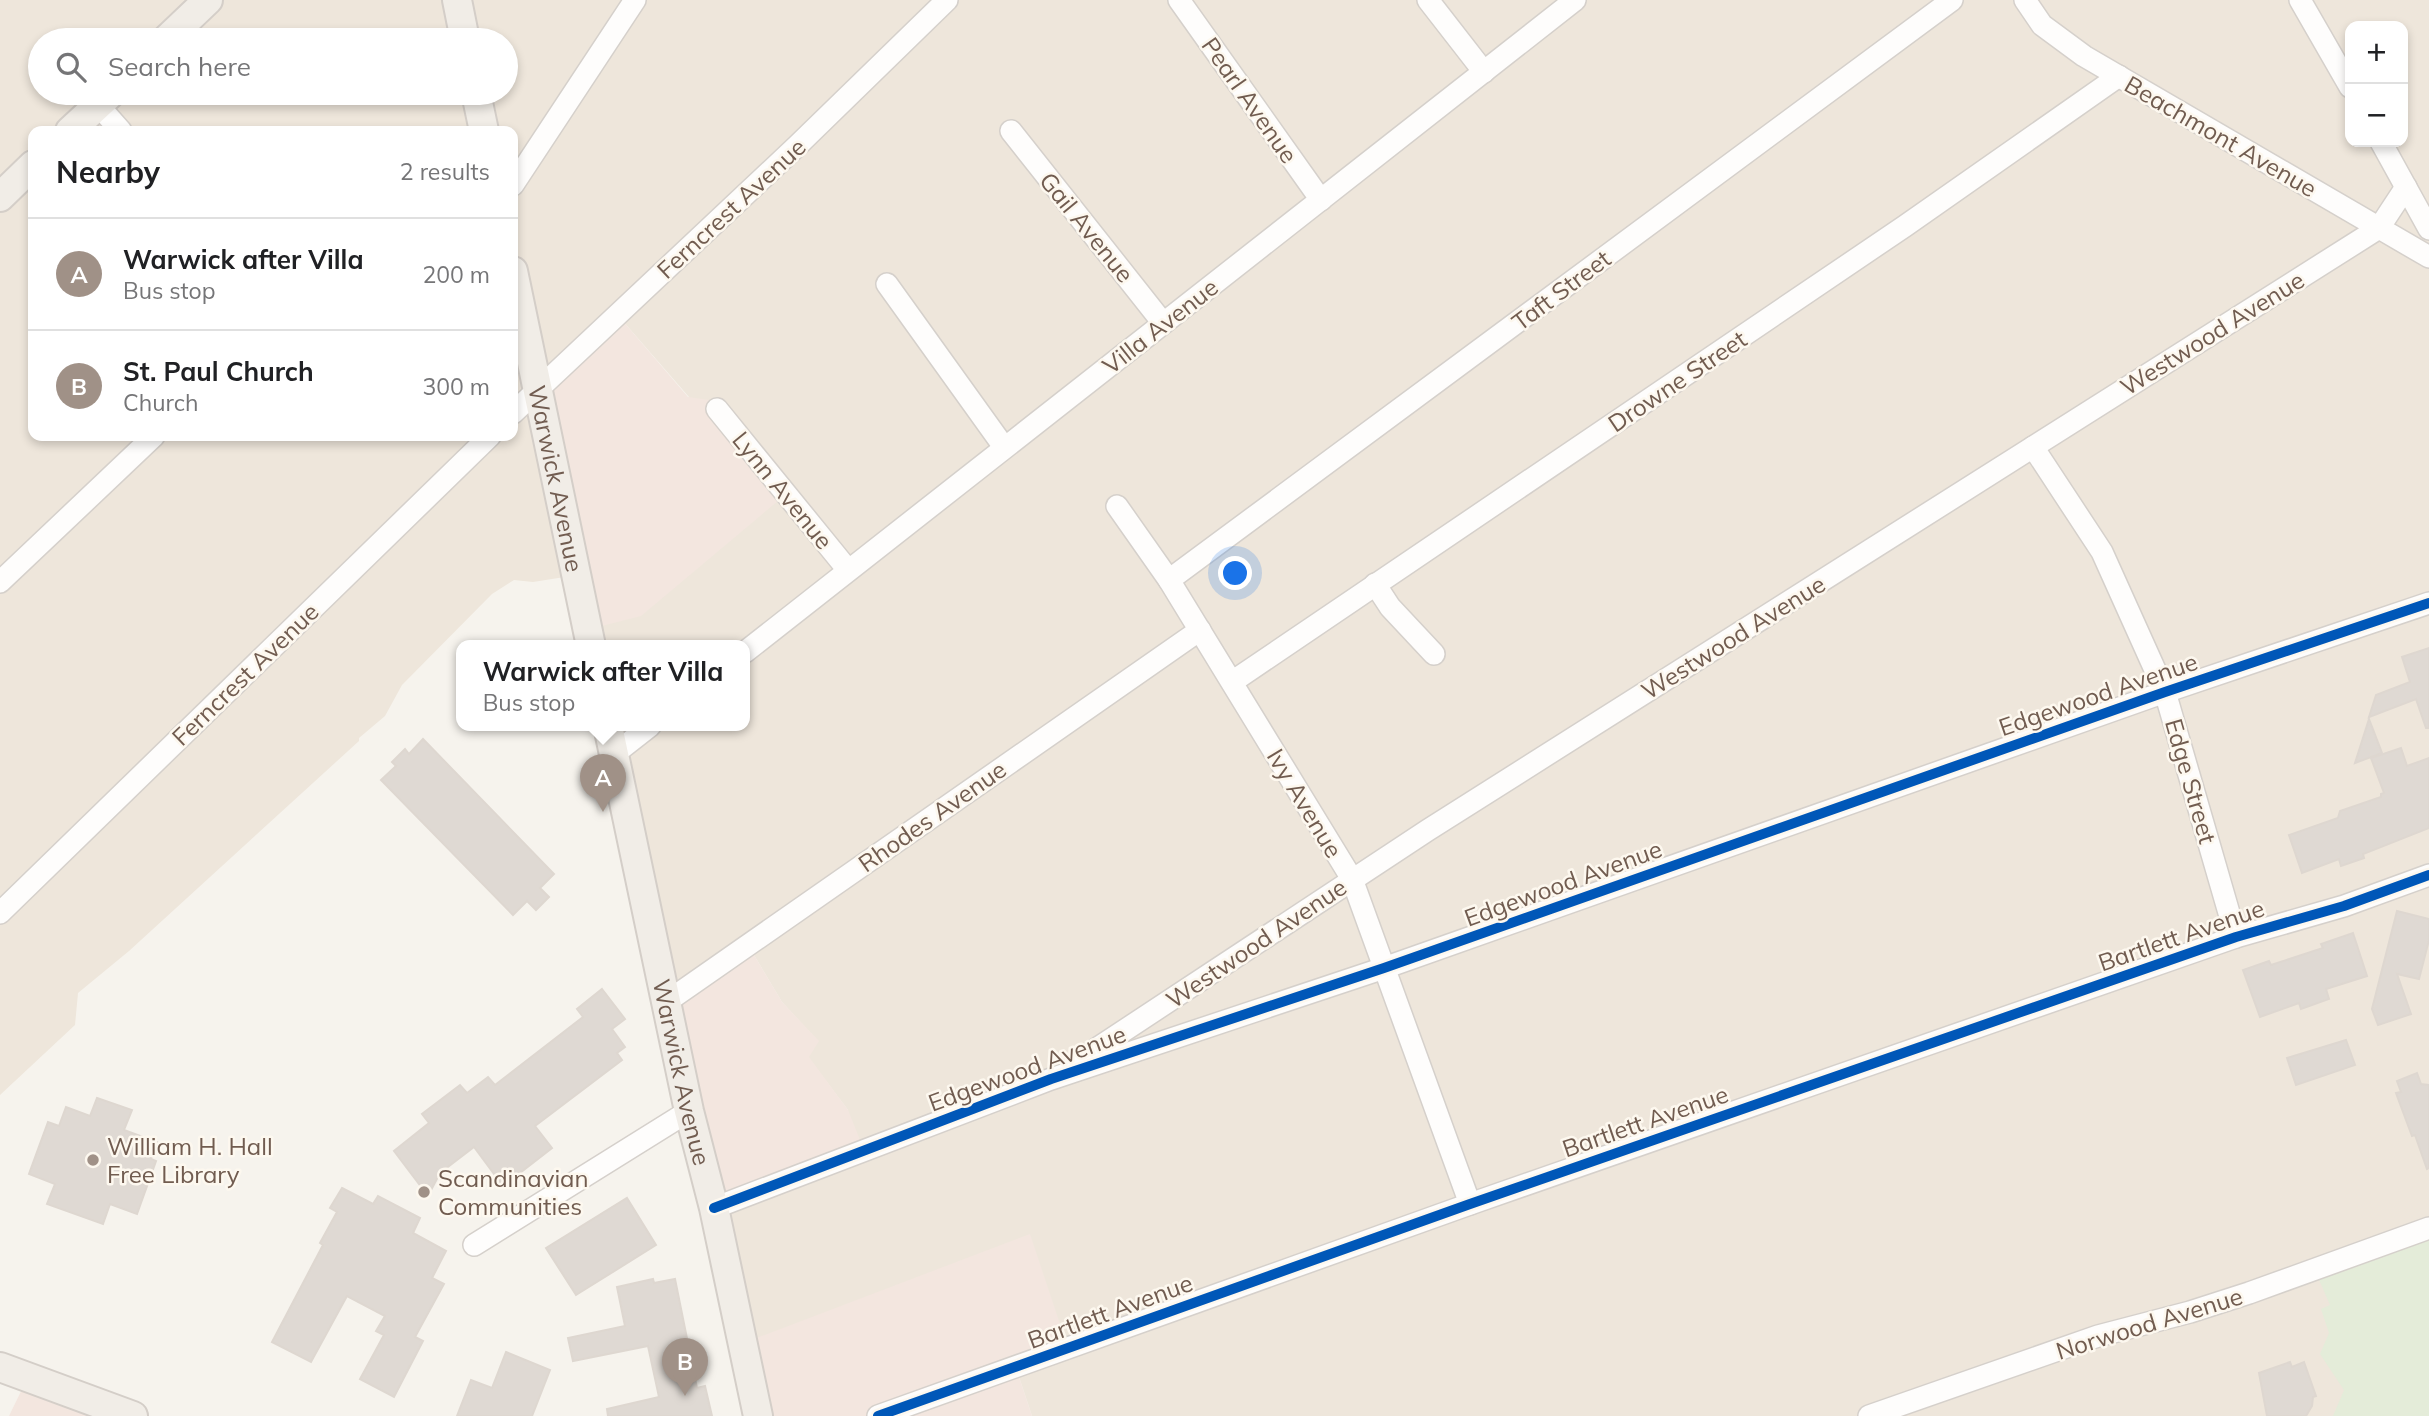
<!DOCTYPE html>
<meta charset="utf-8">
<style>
body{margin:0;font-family:Mulish,sans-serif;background:#f6f6f6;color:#202124}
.controls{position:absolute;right:21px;top:21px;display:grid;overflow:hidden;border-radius:14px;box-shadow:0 4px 10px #0003}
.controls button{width:63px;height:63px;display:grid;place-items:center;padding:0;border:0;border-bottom:2px solid #e0e0e0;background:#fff;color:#202124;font:35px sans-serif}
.you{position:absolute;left:1236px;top:574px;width:24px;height:24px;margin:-18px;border:5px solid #fff;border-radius:50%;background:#1a73e8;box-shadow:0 0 0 10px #1a73e833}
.badge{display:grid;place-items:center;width:46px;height:46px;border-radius:50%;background:#a09187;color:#fff;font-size:23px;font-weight:700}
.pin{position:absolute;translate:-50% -58px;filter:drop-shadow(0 2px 4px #0008)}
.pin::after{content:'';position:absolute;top:37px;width:24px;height:21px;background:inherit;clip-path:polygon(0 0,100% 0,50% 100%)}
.popup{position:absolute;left:456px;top:640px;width:294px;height:91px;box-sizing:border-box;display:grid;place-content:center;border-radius:14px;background:#fff;filter:drop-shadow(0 2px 5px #0005);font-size:23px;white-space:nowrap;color:#757577}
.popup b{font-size:26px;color:#202124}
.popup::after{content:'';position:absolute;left:50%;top:100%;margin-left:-14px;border:14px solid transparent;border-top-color:#fff}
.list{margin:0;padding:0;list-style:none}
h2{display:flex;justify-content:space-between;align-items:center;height:91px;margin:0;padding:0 28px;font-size:30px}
h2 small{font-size:23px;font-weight:400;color:#757577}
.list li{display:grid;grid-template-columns:46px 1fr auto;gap:21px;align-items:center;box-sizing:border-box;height:112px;padding:0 28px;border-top:2px solid #e0e0e0}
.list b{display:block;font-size:26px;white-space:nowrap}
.list p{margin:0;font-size:23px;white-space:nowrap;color:#757577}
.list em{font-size:23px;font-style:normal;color:#757577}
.icon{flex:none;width:38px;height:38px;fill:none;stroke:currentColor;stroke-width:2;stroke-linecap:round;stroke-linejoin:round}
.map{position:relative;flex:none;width:2429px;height:1416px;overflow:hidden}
.search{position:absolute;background:#fff;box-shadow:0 4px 10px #0003;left:28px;top:28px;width:490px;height:77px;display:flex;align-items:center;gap:18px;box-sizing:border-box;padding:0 24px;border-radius:38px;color:#757577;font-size:26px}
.panel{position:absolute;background:#fff;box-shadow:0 4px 10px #0003;left:28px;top:126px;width:490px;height:315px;border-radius:14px}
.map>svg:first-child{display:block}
</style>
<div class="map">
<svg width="2429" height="1416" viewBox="0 0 2429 1416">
<rect width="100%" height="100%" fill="#f6f3ed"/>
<path fill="#eee6db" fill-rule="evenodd" d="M0,0H2429V1254L2359,1416H1032L1017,1371L738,1345L710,1216L848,1110L808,1057L818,1041L782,1002L751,950L678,997L607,726H745V646H591L689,397L622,320L571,576L533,582L514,580L492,594L402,685L385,716L359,738V741L129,951L78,993L75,1025L0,1095ZM2350,26H2403V142H2350ZM40,40H506V93H40ZM33,131H513V436H33Z"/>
<g fill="#f3e6df">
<polygon points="622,320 688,397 709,400 772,474 785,495 641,616 590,629 542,388"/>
<polygon points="751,950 782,1002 819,1041 809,1057 848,1110 864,1150 715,1205 678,997"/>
<polygon points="1030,1234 1069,1351 1017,1371 1032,1416 750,1416 738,1345"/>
<polygon points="27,1379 127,1416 9,1416"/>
</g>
<polygon fill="#e4ecd9" points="2429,1224 2429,1416 2333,1416 2344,1390 2320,1354 2329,1333 2321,1309 2330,1305 2313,1266"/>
<g fill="#dfd9d3" stroke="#ded7d0" stroke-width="2">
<polygon points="2429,648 2429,728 2426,728 2416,699 2369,717 2376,695 2410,682 2402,657"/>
<polygon points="2369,719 2382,753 2355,763"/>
<polygon points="423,739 554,874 540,888 549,897 536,910 527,901 513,915 381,780 396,766 392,762 405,749 409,754"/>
<polygon points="2401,748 2407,766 2429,758 2429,828 2363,854 2364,858 2341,866 2339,859 2302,873 2289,835 2338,818 2340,811 2381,797 2381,794 2384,793 2371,758"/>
<polygon points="2397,911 2429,919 2429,940 2419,979 2397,974 2411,1014 2378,1025 2372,1009"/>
<polygon points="2353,933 2367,976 2326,989 2329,999 2301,1009 2299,1003 2260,1017 2243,970 2269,961 2271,965 2323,948 2321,944"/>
<polygon points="602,989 625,1019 612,1029 625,1047 617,1053 622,1060 535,1126 552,1148 503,1186 474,1147 440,1173 428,1196 394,1151 429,1123 422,1114 460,1085 467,1093 488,1077 495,1085 583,1017 577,1009"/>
<polygon points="2346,1040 2355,1065 2296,1085 2287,1058"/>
<polygon points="2417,1073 2421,1084 2429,1085 2429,1168 2427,1169 2415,1135 2412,1136 2396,1093 2401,1092 2397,1081"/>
<polygon points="97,1098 132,1110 124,1130 157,1142 151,1159 156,1161 137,1214 110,1204 103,1224 47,1204 55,1184 29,1174 48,1122 59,1126 66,1107 90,1116"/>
<polygon points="342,1188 373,1204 378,1196 420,1218 413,1233 446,1251 432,1278 444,1284 415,1337 423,1341 394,1397 360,1379 384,1335 376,1331 385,1316 347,1296 311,1362 272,1342 323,1245 320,1243 337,1212 330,1208"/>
<polygon points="627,1198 656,1245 576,1295 546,1248"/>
<polygon points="653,1279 654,1283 675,1279 697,1388 705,1386 712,1416 608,1416 607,1409 659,1397 648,1346 573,1361 568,1338 625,1326 617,1287"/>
<polygon points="506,1352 550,1370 532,1416 457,1416 471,1380 492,1388"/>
<polygon points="2290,1362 2292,1367 2304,1362 2316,1396 2313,1397 2312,1406 2306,1416 2267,1416 2259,1373"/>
</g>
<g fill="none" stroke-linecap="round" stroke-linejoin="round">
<defs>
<g id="minor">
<polyline points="1179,0 1321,200"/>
<polyline points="1428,0 1484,72"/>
<polyline points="2025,0 2042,25 2084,56 2429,257"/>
<polyline points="2300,0 2350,87"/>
<polyline points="98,105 121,131"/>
<polyline points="1011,131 1163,323"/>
<polyline points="2381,142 2429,229"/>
<polyline points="513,185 635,0"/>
<polyline points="887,284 1004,447"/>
<polyline points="717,409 848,570"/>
<polyline points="513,413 798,145 947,0"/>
<polyline points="2033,447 2102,552 2165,692 2236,937"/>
<polyline points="1117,506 1169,580 1352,879 1470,1204"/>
<polyline points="1169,580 1952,0"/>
<polyline points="0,582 154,436"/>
<polyline points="1375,584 1390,607 1434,654"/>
<polyline points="745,652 1575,0"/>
<polyline points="1232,682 1905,226 2119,76"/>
<polyline points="613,755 650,726"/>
<polyline points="0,913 490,436"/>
<polyline points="665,1003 1200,630"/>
<polyline points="1075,1063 1428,830 2379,228 2406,187"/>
<polyline points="714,1208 1051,1079 1384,968 2165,692 2429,603"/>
<polyline points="474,1245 689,1111"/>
<polyline points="878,1416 1470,1204 2236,937 2344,906 2429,875"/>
<polyline points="1869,1416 2098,1336 2190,1312 2249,1293 2429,1228"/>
</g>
<g id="major">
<polyline points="457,0 465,40"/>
<polyline points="166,40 208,0"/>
<polyline points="476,93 484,131"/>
<polyline points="70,131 111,93"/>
<polyline points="0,197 33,165"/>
<path id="s1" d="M513,271L591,646"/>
<path id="s2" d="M608,726L689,1111L714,1208L758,1416"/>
<polyline points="0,1367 133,1416"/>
</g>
</defs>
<use href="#minor" stroke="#d5d0cb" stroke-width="24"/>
<use href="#major" stroke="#d4cec8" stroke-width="32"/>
<use href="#minor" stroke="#fefdfc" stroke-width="21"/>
<use href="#major" stroke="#f1ede7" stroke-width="28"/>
<defs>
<g id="cycleway">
<polyline points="714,1208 1051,1079 1384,968 2165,692 2429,603"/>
<polyline points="878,1416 1470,1204 2236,937 2344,906 2429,875"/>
</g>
</defs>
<use href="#cycleway" stroke="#fdf8ef" stroke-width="15"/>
<use href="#cycleway" stroke="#0057b8" stroke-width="10"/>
</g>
<g fill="#a09187" stroke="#fdf8ef" stroke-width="2.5">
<circle cx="93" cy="1160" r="7"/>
<circle cx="424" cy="1192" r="7"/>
</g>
<g text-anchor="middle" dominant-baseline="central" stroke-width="5" stroke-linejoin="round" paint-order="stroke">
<g font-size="24" fill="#715c50" stroke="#fdf8ef">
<text transform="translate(1250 100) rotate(55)">Pearl Avenue</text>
<text transform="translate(2221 136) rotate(30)">Beachmont Avenue</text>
<text transform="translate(731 208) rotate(-43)">Ferncrest Avenue</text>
<text transform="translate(1087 227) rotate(51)">Gail Avenue</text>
<text transform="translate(1561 290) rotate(-37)">Taft Street</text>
<text transform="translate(1160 326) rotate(-38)">Villa Avenue</text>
<text transform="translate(2212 333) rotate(-32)">Westwood Avenue</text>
<text transform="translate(1677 381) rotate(-34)">Drowne Street</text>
<text stroke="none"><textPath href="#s1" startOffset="212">Warwick Avenue</textPath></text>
<text transform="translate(783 490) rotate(51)">Lynn Avenue</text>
<text transform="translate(1733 637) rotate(-32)">Westwood Avenue</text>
<text transform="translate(245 674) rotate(-44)">Ferncrest Avenue</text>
<text transform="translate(2098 694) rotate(-19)">Edgewood Avenue</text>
<text transform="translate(2191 781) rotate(74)">Edge Street</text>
<text transform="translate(1305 803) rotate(59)">Ivy Avenue</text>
<text transform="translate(932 816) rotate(-35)">Rhodes Avenue</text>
<text transform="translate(1563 883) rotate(-20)">Edgewood Avenue</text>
<text transform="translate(2181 935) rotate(-19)">Bartlett Avenue</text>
<text transform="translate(1256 943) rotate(-34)">Westwood Avenue</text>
<text transform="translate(1027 1068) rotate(-20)">Edgewood Avenue</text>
<text stroke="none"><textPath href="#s2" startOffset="354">Warwick Avenue</textPath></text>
<text transform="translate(1645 1121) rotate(-19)">Bartlett Avenue</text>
<text transform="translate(1110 1311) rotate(-20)">Bartlett Avenue</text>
<text transform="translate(2149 1323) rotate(-17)">Norwood Avenue</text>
</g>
<g font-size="24" fill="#715c50" stroke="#fdf8ef" text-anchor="start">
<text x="107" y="1146">William H. Hall<tspan x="107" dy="28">Free Library</tspan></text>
<text x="438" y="1178">Scandinavian<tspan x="438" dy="28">Communities</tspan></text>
</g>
</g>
</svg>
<div class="controls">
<button>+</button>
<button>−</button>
</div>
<div class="you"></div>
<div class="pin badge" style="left:603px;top:812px">A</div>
<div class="popup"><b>Warwick after Villa</b>Bus stop</div>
<div class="pin badge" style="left:685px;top:1396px">B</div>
<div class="search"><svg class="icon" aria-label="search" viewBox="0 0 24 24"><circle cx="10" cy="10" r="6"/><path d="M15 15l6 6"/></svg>Search here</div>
<section class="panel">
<h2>Nearby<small>2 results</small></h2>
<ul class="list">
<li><span class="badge">A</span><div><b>Warwick after Villa</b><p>Bus stop</p></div><em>200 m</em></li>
<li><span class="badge">B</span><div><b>St. Paul Church</b><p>Church</p></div><em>300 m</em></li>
</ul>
</section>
</div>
